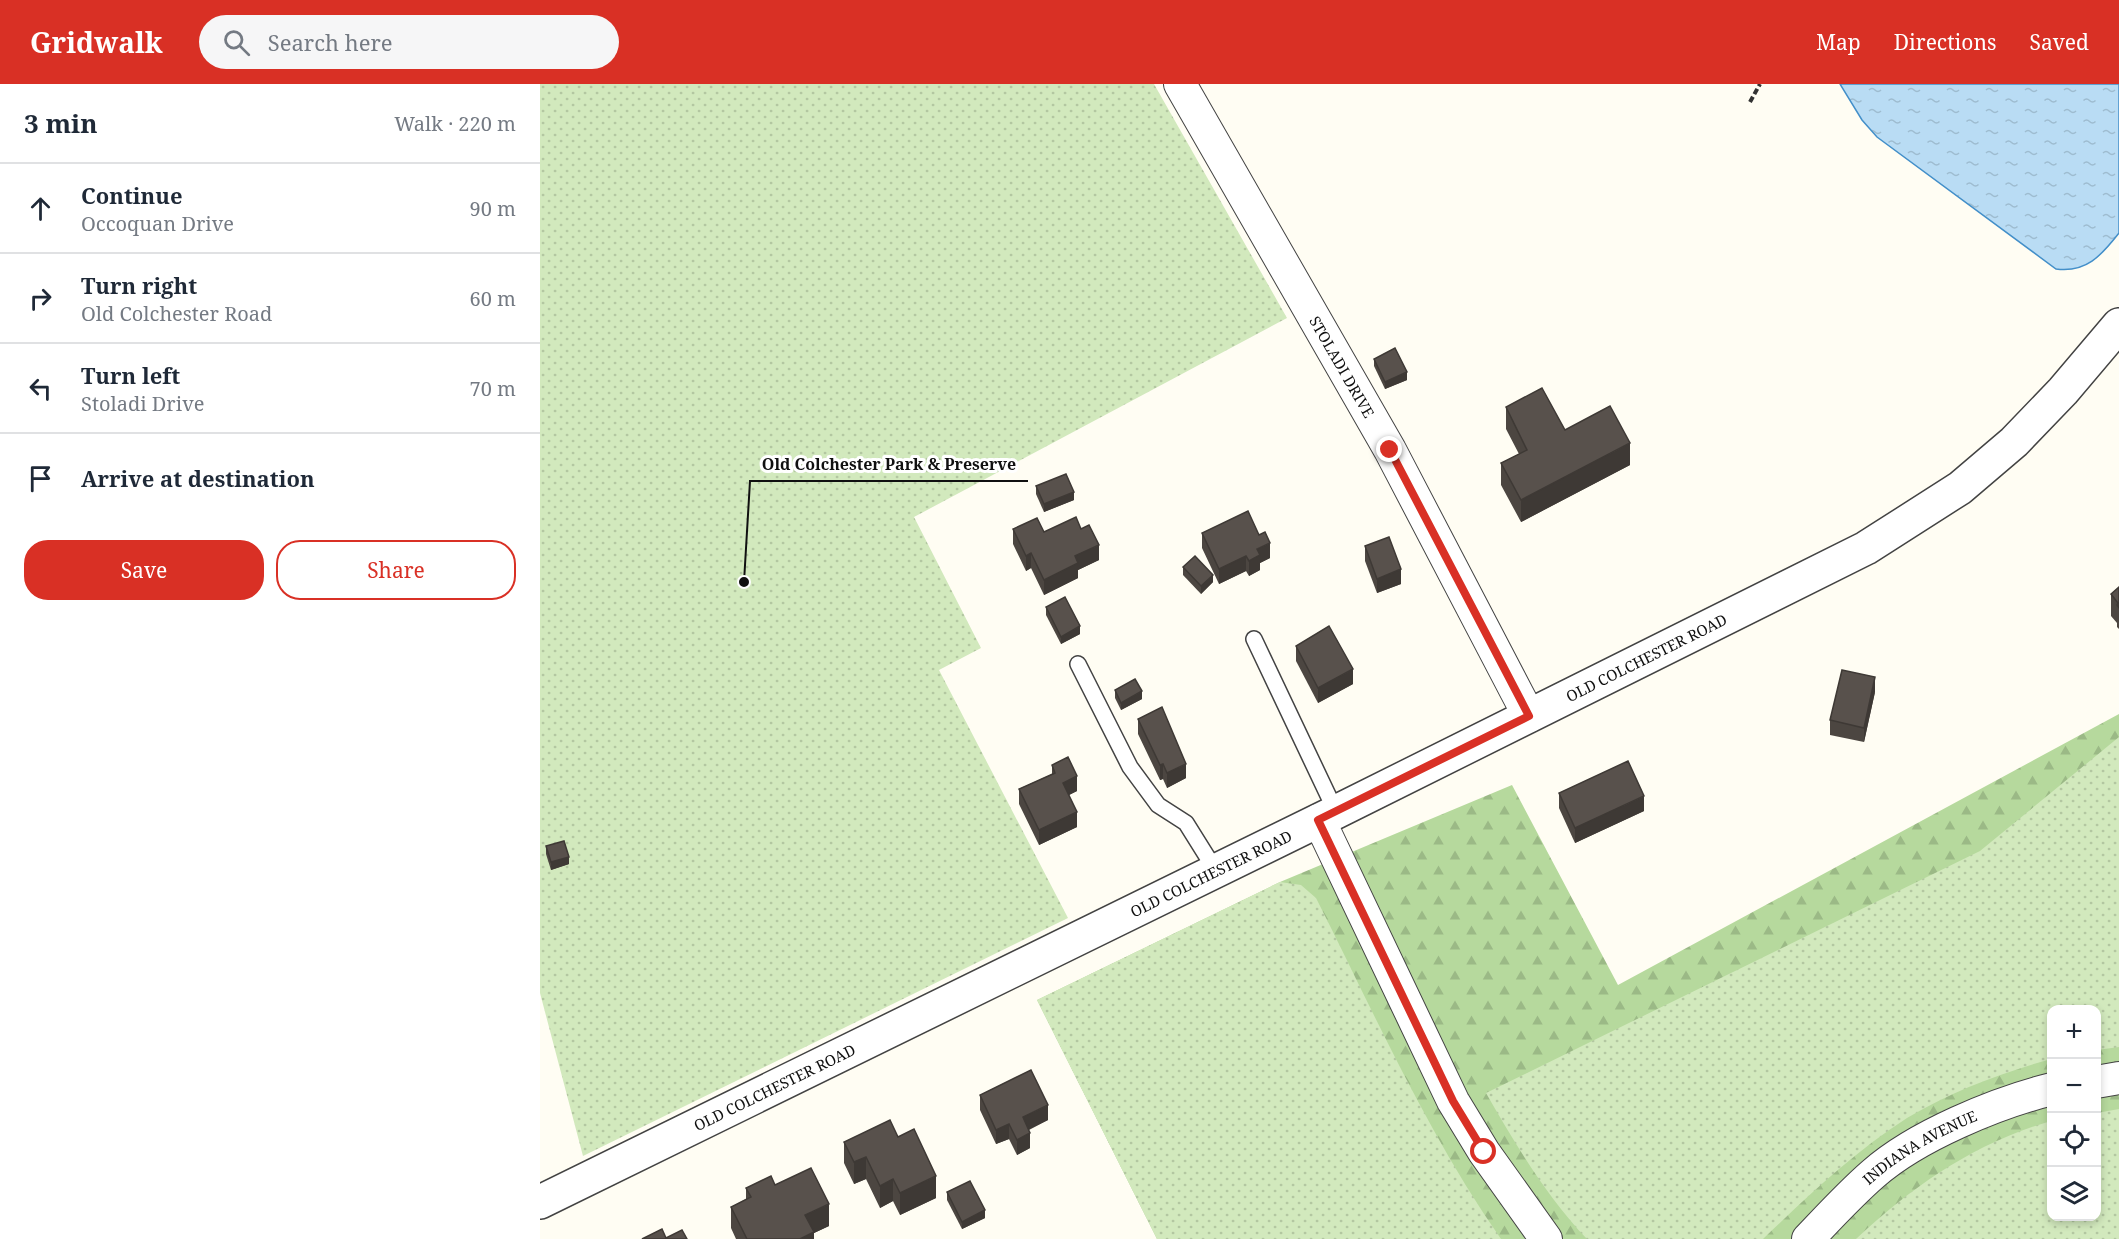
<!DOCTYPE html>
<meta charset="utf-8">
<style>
body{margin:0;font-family:"Noto Serif",serif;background:#f6f6f7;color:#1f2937}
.controls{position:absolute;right:18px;bottom:18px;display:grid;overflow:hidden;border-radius:12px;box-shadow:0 3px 9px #0003}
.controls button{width:54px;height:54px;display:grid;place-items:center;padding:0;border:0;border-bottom:2px solid #e0e1e3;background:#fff;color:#1f2937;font:30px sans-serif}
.stop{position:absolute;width:18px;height:18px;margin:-14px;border:4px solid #d93025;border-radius:50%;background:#fff}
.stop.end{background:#d93025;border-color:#fff;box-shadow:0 2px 6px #0008}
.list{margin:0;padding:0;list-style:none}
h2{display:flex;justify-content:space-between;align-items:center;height:78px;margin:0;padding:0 24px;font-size:26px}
h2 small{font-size:20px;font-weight:400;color:#747a83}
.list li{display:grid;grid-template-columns:39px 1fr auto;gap:18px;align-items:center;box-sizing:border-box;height:90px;padding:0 24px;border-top:2px solid #e0e1e3}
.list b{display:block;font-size:22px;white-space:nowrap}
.list p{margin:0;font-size:20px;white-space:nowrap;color:#747a83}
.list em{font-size:20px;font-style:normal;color:#747a83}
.actions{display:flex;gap:12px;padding:18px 24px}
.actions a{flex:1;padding:14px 0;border:2px solid #d93025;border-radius:24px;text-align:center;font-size:21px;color:#d93025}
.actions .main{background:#d93025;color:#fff}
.icon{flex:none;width:33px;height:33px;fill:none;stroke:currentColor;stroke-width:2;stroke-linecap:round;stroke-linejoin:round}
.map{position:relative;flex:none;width:1579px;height:1155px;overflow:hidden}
header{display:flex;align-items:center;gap:36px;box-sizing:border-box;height:84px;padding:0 30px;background:#d93025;color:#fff}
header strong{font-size:28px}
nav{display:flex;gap:33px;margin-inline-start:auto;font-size:21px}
.search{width:420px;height:54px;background:#f6f6f7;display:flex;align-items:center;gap:15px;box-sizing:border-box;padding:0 21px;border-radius:33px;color:#747a83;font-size:22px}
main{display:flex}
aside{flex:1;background:#fff}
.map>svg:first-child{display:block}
</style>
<header>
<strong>Gridwalk</strong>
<div class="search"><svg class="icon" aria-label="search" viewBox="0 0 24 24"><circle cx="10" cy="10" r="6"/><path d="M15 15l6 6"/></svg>Search here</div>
<nav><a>Map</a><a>Directions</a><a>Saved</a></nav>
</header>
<main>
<aside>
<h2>3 min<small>Walk · 220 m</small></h2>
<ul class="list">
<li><svg class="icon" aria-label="ahead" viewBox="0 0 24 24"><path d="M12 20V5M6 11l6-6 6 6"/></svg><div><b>Continue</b><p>Occoquan Drive</p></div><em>90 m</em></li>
<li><svg class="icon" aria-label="right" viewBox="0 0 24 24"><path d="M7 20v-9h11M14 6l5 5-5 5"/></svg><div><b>Turn right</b><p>Old Colchester Road</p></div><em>60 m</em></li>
<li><svg class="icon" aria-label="left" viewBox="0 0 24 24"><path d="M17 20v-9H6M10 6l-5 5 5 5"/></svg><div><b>Turn left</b><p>Stoladi Drive</p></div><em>70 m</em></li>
<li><svg class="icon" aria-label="arrive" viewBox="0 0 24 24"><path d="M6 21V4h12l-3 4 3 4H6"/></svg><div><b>Arrive at destination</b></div></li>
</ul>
<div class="actions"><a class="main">Save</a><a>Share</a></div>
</aside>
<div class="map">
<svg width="1579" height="1155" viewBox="0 0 1579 1155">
<defs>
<pattern id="forest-firs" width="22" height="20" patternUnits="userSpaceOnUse" patternTransform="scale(1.5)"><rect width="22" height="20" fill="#b6d99d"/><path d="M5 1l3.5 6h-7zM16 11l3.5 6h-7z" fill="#9bb986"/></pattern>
<pattern id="park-dots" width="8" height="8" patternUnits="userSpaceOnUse" patternTransform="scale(1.5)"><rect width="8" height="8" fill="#d2e9bd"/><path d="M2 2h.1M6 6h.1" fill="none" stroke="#b3c7a1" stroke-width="1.8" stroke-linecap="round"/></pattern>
<pattern id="water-ripples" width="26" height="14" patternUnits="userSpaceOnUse" patternTransform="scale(1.5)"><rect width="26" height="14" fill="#b9dcf4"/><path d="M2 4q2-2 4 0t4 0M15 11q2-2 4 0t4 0" fill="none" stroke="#9ebcd0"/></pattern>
</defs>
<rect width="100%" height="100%" fill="#fffdf3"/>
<path fill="url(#forest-firs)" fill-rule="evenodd" d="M1579,630V1155H617L497,916L740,798L972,701L1078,901ZM1512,926H1556V1132H1512Z"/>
<g fill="url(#park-dots)">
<polygon points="0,0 614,0 747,234 374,433 441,564 399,586 528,834 43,1072 0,909"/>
<path d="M1579,653V963L1557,966L1556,926H1512L1511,975C1461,989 1412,1007 1367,1034C1314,1068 1268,1112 1223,1155H1047C1006,1112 976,1061 946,1009L1440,767Z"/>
<path d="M740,798L761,801L776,814C834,929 887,1049 961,1155H617L497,916Z"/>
<path d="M1579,1025V1155H1316C1374,1101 1435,1059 1511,1037L1512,1132H1556L1557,1029Z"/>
</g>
<path fill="url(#water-ripples)" stroke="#438fc9" stroke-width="1.5" d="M1300,0H1579V149C1561,172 1546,189 1516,185L1337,53L1322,36Z"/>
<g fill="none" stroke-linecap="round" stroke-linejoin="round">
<defs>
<g id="service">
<polyline points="714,555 796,728"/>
<polyline points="538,580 590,683 618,721 646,739 676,787"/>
</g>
<g id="minor">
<path id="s1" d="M640,0L850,366L989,632"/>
<polyline points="779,736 913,1017 944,1068 1006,1155"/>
<polyline points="1556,998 1579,994"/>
<path id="s2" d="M1268,1155C1289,1133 1310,1110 1333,1090C1376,1052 1456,1019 1512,1005"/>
</g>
<g id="tertiary">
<path id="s3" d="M0,1118L796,728L1326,464L1420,404L1474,358L1523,307L1579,241"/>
</g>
</defs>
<use href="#service" stroke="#434343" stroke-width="18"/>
<use href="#minor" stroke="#434343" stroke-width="34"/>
<use href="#tertiary" stroke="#434343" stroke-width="36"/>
<polyline stroke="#323232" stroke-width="4" stroke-dasharray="6 3" stroke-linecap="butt" points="1210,18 1220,0"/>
<use href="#service" stroke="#fff" stroke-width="15"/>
<use href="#minor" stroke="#fff" stroke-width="32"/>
<use href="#tertiary" stroke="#fff" stroke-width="33"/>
</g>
<g fill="#4c4641">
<polygon points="834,275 867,296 845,305 834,282"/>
<polygon points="966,323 1025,346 1090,381 981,438 961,401 961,379 979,370 966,345"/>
<polygon points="496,402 534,416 504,428 496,410"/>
<polygon points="473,445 504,448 541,445 559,476 538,486 538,494 504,511 491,484 486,487 473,460"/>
<polygon points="662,449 730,474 720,479 720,486 709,492 706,487 679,500 662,464"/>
<polygon points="825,462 861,500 837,509 825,477"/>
<polygon points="643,483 673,498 661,510 643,491"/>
<polygon points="1579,503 1579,545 1577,543 1577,539 1571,532 1571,510"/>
<polygon points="506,523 540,550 521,560 506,531"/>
<polygon points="756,562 813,600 778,619 756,577"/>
<polygon points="575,606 602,615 581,626 575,614"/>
<polygon points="1335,608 1324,658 1290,651 1290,636"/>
<polygon points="598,635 646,694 627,704 623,695 620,696 598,650"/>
<polygon points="512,681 537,707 529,711 537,743 499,761 479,720 479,705 512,690"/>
<polygon points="1019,709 1104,727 1035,759 1019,724"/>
<polygon points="6,762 29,780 11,786 6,770"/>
<polygon points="440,1011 508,1036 489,1046 490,1064 477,1071 469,1055 456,1060 440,1026"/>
<polygon points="358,1053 396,1114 360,1131 353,1117 340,1124 326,1095 314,1100 304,1079 304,1058"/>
<polygon points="235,1101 289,1142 274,1149 274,1155 196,1155 191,1144 191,1123 206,1115 206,1104"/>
<polygon points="407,1108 445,1134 422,1145 407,1116"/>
</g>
<g fill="#3e3935">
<polygon points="867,288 867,296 845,305 845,298"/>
<polygon points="1090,359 1090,381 981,438 981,416"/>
<polygon points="534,408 534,416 504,428 504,420"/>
<polygon points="730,459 730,474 720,479 720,486 709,492 709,477 717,465"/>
<polygon points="559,461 559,476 538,486 538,494 504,511 504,496 535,472"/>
<polygon points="491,469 491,484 486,487 486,472"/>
<polygon points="706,472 706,487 679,500 679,485"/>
<polygon points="861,485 861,500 837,509 837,495"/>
<polygon points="673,491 673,498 661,510 661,502"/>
<polygon points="540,542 540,550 521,560 521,553"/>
<polygon points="813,585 813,600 778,619 778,604"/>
<polygon points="1335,593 1335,608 1324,658 1324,644"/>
<polygon points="602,607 602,615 581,626 581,619"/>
<polygon points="623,680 623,695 620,696 620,681"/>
<polygon points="646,680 646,694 627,704 627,689"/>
<polygon points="537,692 537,707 523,714 523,699"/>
<polygon points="1104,712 1104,727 1035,759 1035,744"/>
<polygon points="537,728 537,743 499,761 499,746"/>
<polygon points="29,773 29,780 11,786 11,778"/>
<polygon points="508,1021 508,1036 483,1048 483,1033"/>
<polygon points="469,1040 469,1055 456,1060 456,1046"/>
<polygon points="490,1049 490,1064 477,1071 477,1056"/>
<polygon points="326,1073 326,1095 314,1100 314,1078"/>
<polygon points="396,1092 396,1114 360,1131 360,1109"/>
<polygon points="353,1095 353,1117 340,1124 340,1102"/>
<polygon points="289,1120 289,1142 274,1149 274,1155 260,1155 265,1131"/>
<polygon points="445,1126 445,1134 422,1145 422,1138"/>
</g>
<g fill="#58514c" stroke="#3e3935" stroke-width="1.5">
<polygon points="855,264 867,288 845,298 834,275"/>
<polygon points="1002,304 1025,346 1070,322 1090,359 981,416 961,379 987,366 966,323"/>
<polygon points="526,390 534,408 504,420 496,402"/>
<polygon points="708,427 719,451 725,448 730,459 717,465 720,471 709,477 706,472 679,485 662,449"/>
<polygon points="536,433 541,445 549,441 559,461 535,472 538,479 504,496 491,469 486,472 473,445 497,434 504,448"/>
<polygon points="849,453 861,485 837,495 825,462"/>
<polygon points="655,472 673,491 661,502 643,483"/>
<polygon points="1579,503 1579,524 1577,521 1578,519 1571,510"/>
<polygon points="525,513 540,542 521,553 506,523"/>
<polygon points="789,542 813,585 778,604 756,562"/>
<polygon points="1302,586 1335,593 1324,644 1290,636"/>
<polygon points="595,595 602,607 581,619 575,606"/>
<polygon points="622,623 646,680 627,689 623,680 620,681 598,635"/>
<polygon points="528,673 537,692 523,699 537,728 499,746 479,705 515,689 512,681"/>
<polygon points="1088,677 1104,712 1035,744 1019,709"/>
<polygon points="24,757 29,773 11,778 6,762"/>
<polygon points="491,986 508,1021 483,1033 490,1049 477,1056 469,1040 456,1046 440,1011"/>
<polygon points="350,1036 358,1053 374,1045 396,1092 360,1109 353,1095 340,1102 326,1073 314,1078 304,1058"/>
<polygon points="271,1084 289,1120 265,1131 274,1148 260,1155 207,1155 191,1123 211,1113 206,1104 231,1092 235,1101"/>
<polygon points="430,1097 445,1126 422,1138 407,1108"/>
<polygon points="122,1145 126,1154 142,1146 147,1155 102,1155"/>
</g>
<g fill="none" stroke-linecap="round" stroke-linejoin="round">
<polyline stroke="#d93025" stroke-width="8" points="850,366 989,632 778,736 913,1017 944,1068"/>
</g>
<g text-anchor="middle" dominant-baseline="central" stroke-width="6" stroke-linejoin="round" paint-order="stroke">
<g font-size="15" fill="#101010" stroke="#fff">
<text stroke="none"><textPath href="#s1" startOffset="326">STOLADI DRIVE</textPath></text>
<text stroke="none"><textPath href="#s3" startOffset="1233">OLD COLCHESTER ROAD</textPath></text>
<text stroke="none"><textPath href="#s3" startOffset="747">OLD COLCHESTER ROAD</textPath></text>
<text stroke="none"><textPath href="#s3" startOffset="261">OLD COLCHESTER ROAD</textPath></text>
<text stroke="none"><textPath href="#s2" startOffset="146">INDIANA AVENUE</textPath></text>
</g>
</g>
<path fill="none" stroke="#101010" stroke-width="2" d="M204 498L210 397H488"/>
<circle fill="#101010" stroke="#fff" stroke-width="2" cx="204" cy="498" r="6"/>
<g font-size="16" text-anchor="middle" font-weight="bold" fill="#101010" stroke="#fff" stroke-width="6" stroke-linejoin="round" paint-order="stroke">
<text x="349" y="386">Old Colchester Park &amp; Preserve</text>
</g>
</svg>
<div class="controls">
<button>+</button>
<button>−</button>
<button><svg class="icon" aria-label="locate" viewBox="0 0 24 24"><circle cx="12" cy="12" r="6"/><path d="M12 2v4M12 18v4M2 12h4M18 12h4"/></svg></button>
<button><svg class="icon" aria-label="layers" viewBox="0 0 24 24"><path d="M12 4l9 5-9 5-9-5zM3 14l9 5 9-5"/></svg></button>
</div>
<div class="stop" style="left:944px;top:1068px"></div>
<div class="stop end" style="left:850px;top:366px"></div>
</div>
</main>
